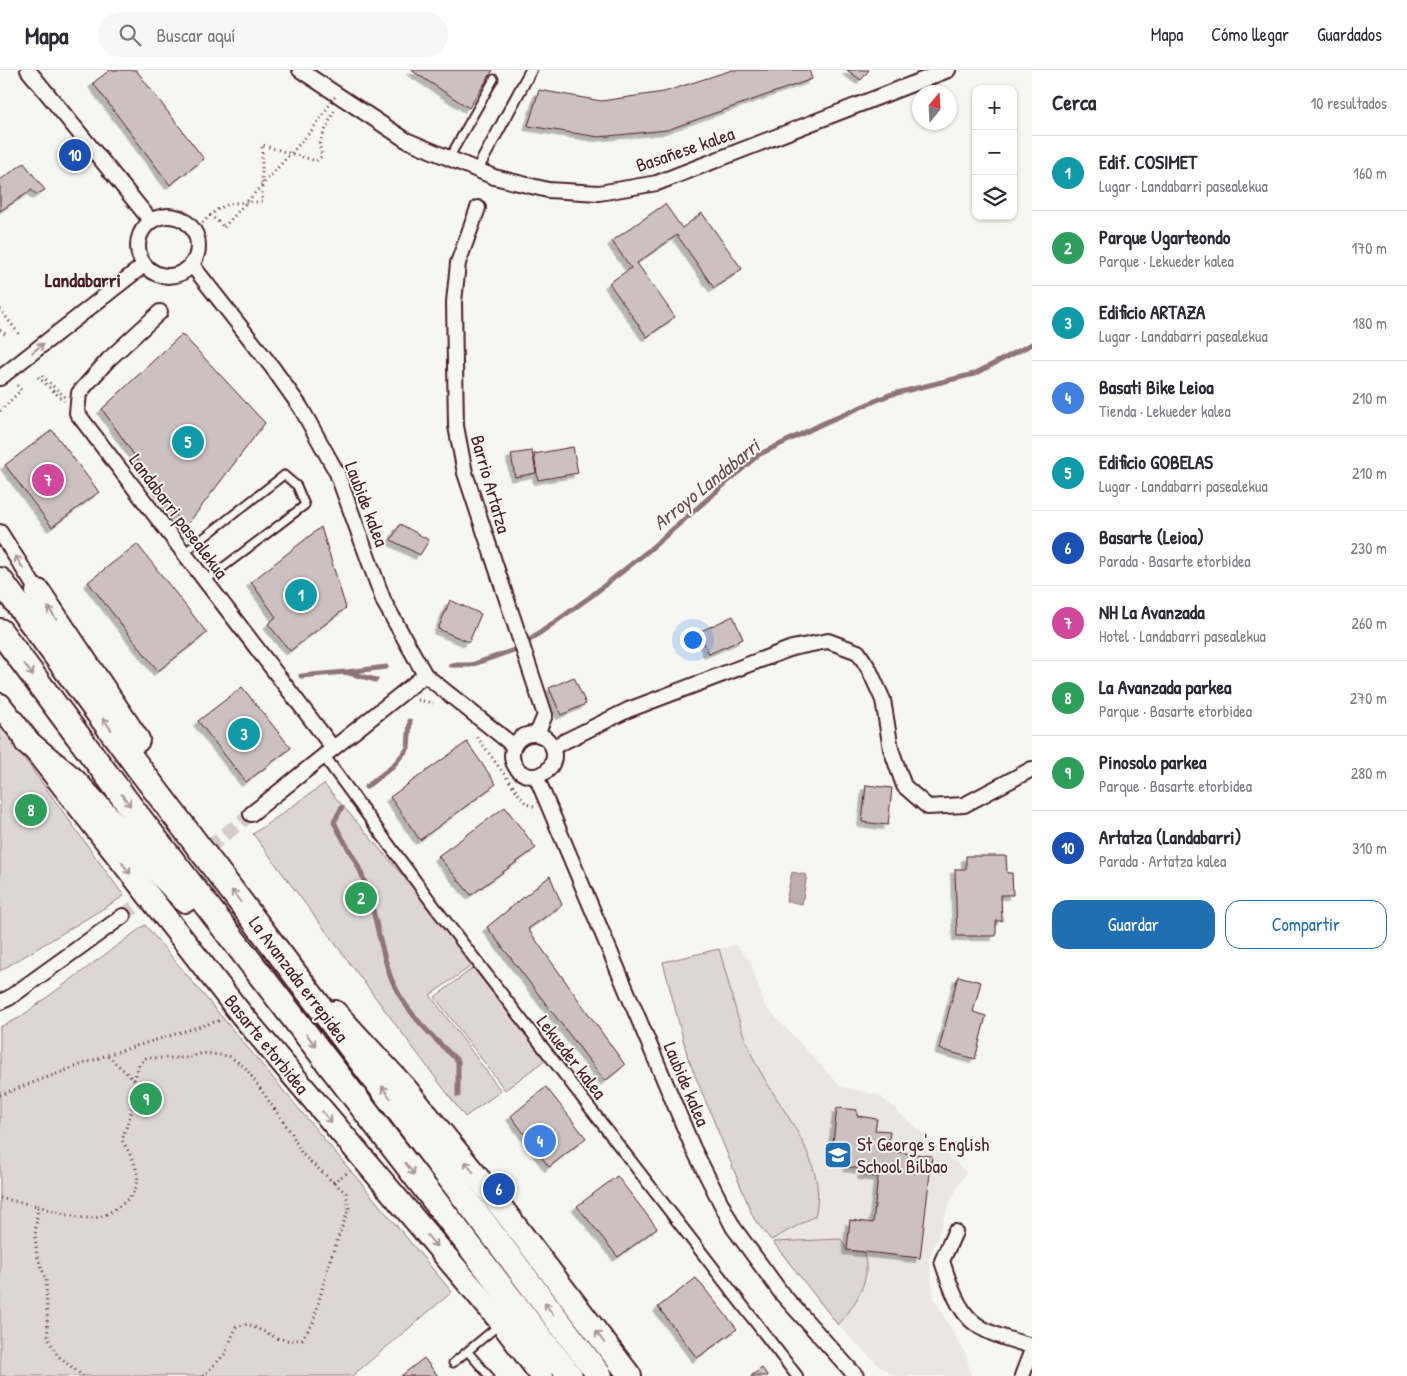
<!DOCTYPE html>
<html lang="es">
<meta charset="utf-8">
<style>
body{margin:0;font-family:"Patrick Hand",sans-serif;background:#f7f7f7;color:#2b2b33}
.controls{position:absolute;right:15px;top:15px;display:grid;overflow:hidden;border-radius:10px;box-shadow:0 1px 4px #0004}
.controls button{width:45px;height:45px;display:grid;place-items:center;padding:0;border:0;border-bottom:1px solid #e1e1e2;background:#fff;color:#2b2b33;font:25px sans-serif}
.compass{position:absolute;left:912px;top:15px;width:45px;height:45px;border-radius:50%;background:#fff;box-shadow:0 1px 4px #0004;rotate:18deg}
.you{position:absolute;left:692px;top:569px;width:18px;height:18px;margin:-12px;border:4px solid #fff;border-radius:50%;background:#1a73e8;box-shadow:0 0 0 8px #1a73e833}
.badge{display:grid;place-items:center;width:32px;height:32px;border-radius:50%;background:#1f6fb2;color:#fff;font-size:16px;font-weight:700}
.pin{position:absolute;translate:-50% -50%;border:2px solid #fff;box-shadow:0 1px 5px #0006}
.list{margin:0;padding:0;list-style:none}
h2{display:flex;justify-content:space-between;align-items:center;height:65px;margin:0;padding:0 20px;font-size:21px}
h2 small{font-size:16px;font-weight:400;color:#7c7c81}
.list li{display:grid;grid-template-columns:32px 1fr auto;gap:15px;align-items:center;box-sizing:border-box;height:75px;padding:0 20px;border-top:1px solid #e1e1e2}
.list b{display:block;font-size:19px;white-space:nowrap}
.list p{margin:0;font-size:16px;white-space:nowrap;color:#7c7c81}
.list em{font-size:16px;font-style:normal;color:#7c7c81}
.actions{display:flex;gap:10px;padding:15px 20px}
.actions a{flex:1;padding:11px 0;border:1px solid #1f6fb2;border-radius:15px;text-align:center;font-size:18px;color:#1f6fb2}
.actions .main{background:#1f6fb2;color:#fff}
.icon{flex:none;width:28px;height:28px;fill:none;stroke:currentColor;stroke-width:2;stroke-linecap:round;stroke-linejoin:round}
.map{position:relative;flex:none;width:1032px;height:1306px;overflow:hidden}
header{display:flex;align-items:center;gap:30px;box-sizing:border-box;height:70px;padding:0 25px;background:#fff;border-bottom:1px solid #e1e1e2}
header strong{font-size:24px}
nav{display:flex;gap:28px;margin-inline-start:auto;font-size:18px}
.search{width:350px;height:45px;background:#f7f7f7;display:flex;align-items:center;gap:12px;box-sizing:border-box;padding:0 18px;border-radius:28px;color:#7c7c81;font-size:19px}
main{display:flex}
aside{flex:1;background:#fff}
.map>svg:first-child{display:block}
</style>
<header>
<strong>Mapa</strong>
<div class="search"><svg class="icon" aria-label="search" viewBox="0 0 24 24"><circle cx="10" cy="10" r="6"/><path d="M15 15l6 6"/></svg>Buscar aquí</div>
<nav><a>Mapa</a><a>Cómo llegar</a><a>Guardados</a></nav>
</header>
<main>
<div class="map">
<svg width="1032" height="1306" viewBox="0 0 1032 1306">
<defs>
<filter id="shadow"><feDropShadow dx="-4.5" dy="4.5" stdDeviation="0" flood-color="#0004"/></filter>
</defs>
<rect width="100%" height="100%" fill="#f6f6f2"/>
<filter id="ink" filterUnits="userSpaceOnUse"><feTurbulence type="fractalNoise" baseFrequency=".02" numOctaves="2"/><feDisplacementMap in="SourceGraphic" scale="10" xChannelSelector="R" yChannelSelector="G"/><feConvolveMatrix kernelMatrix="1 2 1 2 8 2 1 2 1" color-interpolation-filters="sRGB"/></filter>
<g filter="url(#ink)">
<polygon fill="#e9e6e3" points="736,875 750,891 765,936 841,1017 879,1025 966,1102 951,1129 929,1190 934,1229 966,1285 971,1306 895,1306 878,1295 838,1255 754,1149 688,988 663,892"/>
<g fill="#ddd6d5" stroke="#947a80">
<polygon points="0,655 124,826 0,901"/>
<polygon points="324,714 477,892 430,925 501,1021 465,1047 253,764"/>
<polygon points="145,855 452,1222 352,1306 0,1306 0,957 19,948"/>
<path d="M719,879C729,912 736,948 750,981C771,1031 831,1088 815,1146L771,1170L754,1149L688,988L663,892Z"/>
<polygon points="473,898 545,990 505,1020 435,927"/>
<path d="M841,1169L847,1180L863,1182C874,1207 854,1237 838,1255L773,1172Z"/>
</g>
<polygon fill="#bbadae" stroke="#8e747a" points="792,802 807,805 802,834 786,831"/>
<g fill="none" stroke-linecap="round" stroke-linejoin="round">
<g stroke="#8e747a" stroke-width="5">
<polyline points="530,570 590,527 648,481 758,385 824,353 889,325 974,304 1032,274"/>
<polyline points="451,595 471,595 514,580"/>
<polyline points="347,602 386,597"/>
<polyline points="301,606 345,602 376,610"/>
<polyline points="366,717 392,697 408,678 410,651"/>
<path d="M342,737L334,752C342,769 352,783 359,798C375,833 378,873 391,908C404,941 433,967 458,991V1025"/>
</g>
</g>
<g fill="#ccc1c0" stroke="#4a1f2b" filter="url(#shadow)">
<polygon points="110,0 136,0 204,89 170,115 93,13"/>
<polygon points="411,0 493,0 469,38"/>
<polygon points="732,0 809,0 812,9 667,60 599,67 528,56 539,20 601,31 664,22"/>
<polygon points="847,0 869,0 861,10"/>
<polygon points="24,93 45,120 36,125 32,120 0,141 0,110"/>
<polygon points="665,134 682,158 702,143 742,199 714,218 677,165 637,193 675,247 647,267 609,213 631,198 612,171"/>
<polygon points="182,264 265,353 185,458 102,339"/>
<polygon points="52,360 99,422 52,457 5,395"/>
<polygon points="573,377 578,403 538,410 534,384"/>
<polygon points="532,381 536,403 515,407 511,384"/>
<polygon points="400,454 429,470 420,485 391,470"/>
<polygon points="321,457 346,538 290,581 268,554 276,547 251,512"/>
<polygon points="137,474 207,563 158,601 88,512"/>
<polygon points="450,530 481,544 469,572 438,559"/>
<polygon points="733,546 743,569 709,584 699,562"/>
<polygon points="574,607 586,634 561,645 549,618"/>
<polygon points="242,617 291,678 246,712 198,651"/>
<polygon points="467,672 496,714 420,770 390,727"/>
<polygon points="866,715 892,718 888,755 862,752"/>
<polygon points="505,737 536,778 471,825 438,786"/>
<polygon points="966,786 1006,786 1007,803 1012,803 1013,825 1001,825 1002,851 996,851 996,866 957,866 955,799 966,799"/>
<polygon points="550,806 562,835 528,859 625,995 605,1011 487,857"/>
<polygon points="958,906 981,912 973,942 986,946 975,989 939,979"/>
<polygon points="546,1017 586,1068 549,1097 511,1046"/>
<polygon points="837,1038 857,1040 857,1046 877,1049 875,1060 890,1061 888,1081 932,1086 920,1188 847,1180 850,1150 873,1153 878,1107 862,1105 863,1099 848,1097 850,1083 832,1081"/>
<polygon points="617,1106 657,1158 618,1187 577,1136"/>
<polygon points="696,1208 737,1259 697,1288 658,1237"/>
<polygon points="424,1288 438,1306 401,1306"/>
<polygon points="762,1298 768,1306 751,1306"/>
</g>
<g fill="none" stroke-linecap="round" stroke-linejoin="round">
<g stroke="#d4cbca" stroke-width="14" stroke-dasharray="14 7" stroke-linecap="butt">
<polyline points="175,804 251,744"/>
<polyline points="123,846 154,821"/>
</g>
<defs>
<g id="service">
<polyline points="449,88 494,9"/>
<polyline points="184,483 284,405 297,416 305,435 205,511"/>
<polyline points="468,1282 489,1306"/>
<polyline points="453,1293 499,1255"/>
</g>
<g id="pedestrian">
<polyline points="477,100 531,0"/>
<polyline points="324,686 437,840 797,1306"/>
</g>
<g id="minor">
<polyline points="28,0 151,151"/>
<polyline points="300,0 406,70 494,107 548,120 599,123 657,113 948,0"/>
<polyline points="478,138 458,193 454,232 456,356 465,403 545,645 537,664"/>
<circle cx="168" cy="176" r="30"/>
<polyline points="192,195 272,297 301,338 337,403 384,532 425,605 514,676"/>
<polyline points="160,242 108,290 79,323 77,343 333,678"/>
<polyline points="0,308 144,195"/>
<polyline points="0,462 38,522"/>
<circle cx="533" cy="685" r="21"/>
<polyline points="553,677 628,640 792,578 828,571 858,582 869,599 883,630 891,679 904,716 928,737 964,735 1032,699"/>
<polyline points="536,706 693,1078 733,1157 782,1224 856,1306"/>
<polyline points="251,744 425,605"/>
<polyline points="0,932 9,928 123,846"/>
<path d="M955,1162L942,1191C962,1253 970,1259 1032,1276"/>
<polyline points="1022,1306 1032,1280"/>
</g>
<g id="primary">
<polyline points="0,635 241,944 502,1253 542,1306"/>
<polyline points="335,942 406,1019 491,1124 630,1306"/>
</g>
<g id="trunk">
<polyline points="0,510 138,697 600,1306"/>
<polyline points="38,522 137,670"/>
<polyline points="0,561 130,736 570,1306"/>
<polyline points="27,672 73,710 185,830"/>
</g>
</defs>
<use href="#service" stroke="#4a1f2b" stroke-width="11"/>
<use href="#pedestrian" stroke="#4a1f2b" stroke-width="14"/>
<use href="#minor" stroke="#4a1f2b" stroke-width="18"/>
<use href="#primary" stroke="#4a1f2b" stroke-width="26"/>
<use href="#trunk" stroke="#4a1f2b" stroke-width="28"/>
<g stroke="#4a1f2b" stroke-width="3" stroke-dasharray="1 4" stroke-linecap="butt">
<polyline points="210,145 224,157"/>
<path d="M195,160C223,133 223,132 262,132V75L316,91L322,86L319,74L335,39"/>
<polyline points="0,239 19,264"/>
<polyline points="0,260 5,264"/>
<polyline points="42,306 65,327"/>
<polyline points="38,307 64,331"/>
<polyline points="0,341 21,320 15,313"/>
<polyline points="418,630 433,633"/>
<polyline points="477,667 526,734 534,736"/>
<polyline points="134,1010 139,995 146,988 187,988 203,983 229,986 245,997 292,1064 302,1084 333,1112 350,1101"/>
<polyline points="0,1025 107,985 221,950"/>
<polyline points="0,1128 38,1136 35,1167 37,1186 46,1209 48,1268 57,1285 83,1306"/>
<path d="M38,1136C55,1141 80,1151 99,1147C107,1145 116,1139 122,1134C149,1114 135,1093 122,1070L138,1022L134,1010L107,985"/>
<polyline points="203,1306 225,1284 236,1257 248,1254 277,1268 290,1271 302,1269 313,1253 330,1190 349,1138 346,1123 333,1112"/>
</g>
<use href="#service" stroke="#f6f6f2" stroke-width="7"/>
<use href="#pedestrian" stroke="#f6f6f2" stroke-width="10"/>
<use href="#minor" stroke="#f6f6f2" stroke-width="14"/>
<use href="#primary" stroke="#f6f6f2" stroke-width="22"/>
<use href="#trunk" stroke="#f6f6f2" stroke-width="24"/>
<polyline stroke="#4a1f2b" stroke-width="3" stroke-dasharray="1 4" stroke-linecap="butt" points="224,157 312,60 337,24"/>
</g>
<defs><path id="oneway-shaft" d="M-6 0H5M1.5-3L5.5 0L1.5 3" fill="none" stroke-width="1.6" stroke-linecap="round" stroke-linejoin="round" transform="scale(1.25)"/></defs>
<g stroke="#a99598">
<use href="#oneway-shaft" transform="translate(38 278) rotate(-38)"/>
<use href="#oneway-shaft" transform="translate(19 492) rotate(-123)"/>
<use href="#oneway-shaft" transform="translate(52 543) rotate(-124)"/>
<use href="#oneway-shaft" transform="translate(29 600) rotate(53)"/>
<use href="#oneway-shaft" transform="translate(107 654) rotate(-126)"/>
<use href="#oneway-shaft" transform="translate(126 730) rotate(53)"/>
<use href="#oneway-shaft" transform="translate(126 798) rotate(52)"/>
<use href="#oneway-shaft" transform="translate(236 826) rotate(-127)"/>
<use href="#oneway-shaft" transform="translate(311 970) rotate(52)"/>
<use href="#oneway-shaft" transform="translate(386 1022) rotate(-127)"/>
<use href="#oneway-shaft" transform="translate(327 1047) rotate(50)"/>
<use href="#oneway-shaft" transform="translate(469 1097) rotate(-129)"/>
<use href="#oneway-shaft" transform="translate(410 1099) rotate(52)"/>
<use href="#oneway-shaft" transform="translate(432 1171) rotate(50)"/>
<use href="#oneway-shaft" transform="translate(549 1239) rotate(-127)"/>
<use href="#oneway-shaft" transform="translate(600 1267) rotate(-127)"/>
</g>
</g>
<defs>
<symbol id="school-square" viewBox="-11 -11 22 22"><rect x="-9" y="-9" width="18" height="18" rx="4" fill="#1f6fb2" stroke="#f6f6f2"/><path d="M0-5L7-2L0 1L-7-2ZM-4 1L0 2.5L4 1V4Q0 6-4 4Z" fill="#fff"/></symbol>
</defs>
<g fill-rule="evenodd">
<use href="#school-square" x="822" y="1069" width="32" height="32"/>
</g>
<g text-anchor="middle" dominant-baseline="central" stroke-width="4" stroke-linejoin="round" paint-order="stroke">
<g font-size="19" fill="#4a1f2b" stroke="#f6f6f2">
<text transform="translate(685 79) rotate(-19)">Basañese kalea</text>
<text transform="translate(491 414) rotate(74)">Barrio Artatza</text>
<text transform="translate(367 434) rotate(69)">Laubide kalea</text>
<text transform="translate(179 446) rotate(53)">Landabarri pasealekua</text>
<text transform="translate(299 909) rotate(53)">La Avanzada errepidea</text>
<text transform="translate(267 974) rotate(51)">Basarte etorbidea</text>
<text transform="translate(572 987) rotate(52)">Lekueder kalea</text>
<text transform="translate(687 1014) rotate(67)">Laubide kalea</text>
</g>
<g font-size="19" fill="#4a1f2b" stroke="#f6f6f2" text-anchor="start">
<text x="857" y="1074">St George's English<tspan x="857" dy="22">School Bilbao</tspan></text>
</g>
<g font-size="20" font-weight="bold" fill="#4a1f2b" stroke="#f6f6f2">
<text x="83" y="209">Landabarri</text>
</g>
<g font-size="20" font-style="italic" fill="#6c4a52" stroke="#f6f6f2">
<text transform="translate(706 414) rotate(-39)">Arroyo Landabarri</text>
</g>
</g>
</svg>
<div class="controls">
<button>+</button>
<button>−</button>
<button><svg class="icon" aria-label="layers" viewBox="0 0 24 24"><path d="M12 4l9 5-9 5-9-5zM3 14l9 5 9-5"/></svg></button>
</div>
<svg class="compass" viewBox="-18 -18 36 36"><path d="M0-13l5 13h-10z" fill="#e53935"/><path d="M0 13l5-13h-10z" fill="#7c7c81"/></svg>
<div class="you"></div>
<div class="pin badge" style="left:301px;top:525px;background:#0f9aa8">1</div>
<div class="pin badge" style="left:361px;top:828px;background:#2e9e5b">2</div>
<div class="pin badge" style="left:244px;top:664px;background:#0f9aa8">3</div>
<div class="pin badge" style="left:540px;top:1071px;background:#3f7fe0">4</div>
<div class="pin badge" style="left:188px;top:372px;background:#0f9aa8">5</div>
<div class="pin badge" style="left:499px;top:1119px;background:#1a4fb4">6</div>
<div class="pin badge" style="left:48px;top:410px;background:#d1479c">7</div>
<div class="pin badge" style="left:31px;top:740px;background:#2e9e5b">8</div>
<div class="pin badge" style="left:146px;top:1029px;background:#2e9e5b">9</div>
<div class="pin badge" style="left:75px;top:85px;background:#1a4fb4">10</div>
</div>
<aside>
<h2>Cerca<small>10 resultados</small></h2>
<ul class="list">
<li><span class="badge" style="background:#0f9aa8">1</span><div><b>Edif. COSIMET</b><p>Lugar · Landabarri pasealekua</p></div><em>160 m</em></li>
<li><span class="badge" style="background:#2e9e5b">2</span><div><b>Parque Ugarteondo</b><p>Parque · Lekueder kalea</p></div><em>170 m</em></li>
<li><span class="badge" style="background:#0f9aa8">3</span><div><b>Edificio ARTAZA</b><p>Lugar · Landabarri pasealekua</p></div><em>180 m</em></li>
<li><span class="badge" style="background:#3f7fe0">4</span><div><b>Basati Bike Leioa</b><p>Tienda · Lekueder kalea</p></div><em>210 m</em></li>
<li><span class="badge" style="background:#0f9aa8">5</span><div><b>Edificio GOBELAS</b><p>Lugar · Landabarri pasealekua</p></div><em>210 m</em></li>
<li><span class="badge" style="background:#1a4fb4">6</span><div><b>Basarte (Leioa)</b><p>Parada · Basarte etorbidea</p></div><em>230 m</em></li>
<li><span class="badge" style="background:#d1479c">7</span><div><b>NH La Avanzada</b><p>Hotel · Landabarri pasealekua</p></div><em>260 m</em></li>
<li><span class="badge" style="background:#2e9e5b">8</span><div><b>La Avanzada parkea</b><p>Parque · Basarte etorbidea</p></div><em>270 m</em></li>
<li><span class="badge" style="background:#2e9e5b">9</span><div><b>Pinosolo parkea</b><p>Parque · Basarte etorbidea</p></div><em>280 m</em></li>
<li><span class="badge" style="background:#1a4fb4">10</span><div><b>Artatza (Landabarri)</b><p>Parada · Artatza kalea</p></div><em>310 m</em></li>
</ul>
<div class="actions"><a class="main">Guardar</a><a>Compartir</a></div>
</aside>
</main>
